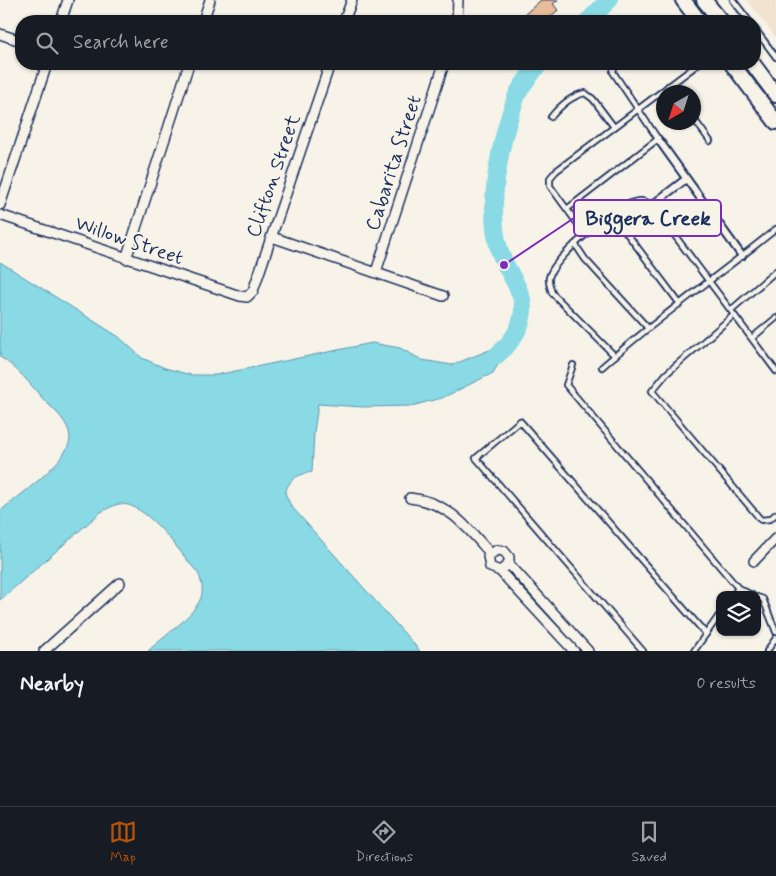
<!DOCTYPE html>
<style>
body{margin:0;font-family:Mynerve,sans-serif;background:#20242c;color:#f1f3f6}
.controls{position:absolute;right:15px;bottom:15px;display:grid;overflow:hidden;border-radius:10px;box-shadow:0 1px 4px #0004}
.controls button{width:45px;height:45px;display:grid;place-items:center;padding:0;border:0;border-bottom:1px solid #363941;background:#171b24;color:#f1f3f6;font:25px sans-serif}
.compass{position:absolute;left:656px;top:85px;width:45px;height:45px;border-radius:50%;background:#171b24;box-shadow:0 1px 4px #0004;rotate:219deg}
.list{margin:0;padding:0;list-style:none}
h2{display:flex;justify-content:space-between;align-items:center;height:65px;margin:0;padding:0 20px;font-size:21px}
h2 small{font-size:16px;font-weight:400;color:#9ea1a6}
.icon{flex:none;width:28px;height:28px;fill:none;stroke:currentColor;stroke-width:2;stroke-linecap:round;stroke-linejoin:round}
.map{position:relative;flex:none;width:776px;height:651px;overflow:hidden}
.search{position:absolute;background:#171b24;box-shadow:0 1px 4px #0004;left:15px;right:15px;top:15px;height:55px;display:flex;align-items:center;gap:12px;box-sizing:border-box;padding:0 18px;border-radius:20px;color:#9ea1a6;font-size:19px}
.sheet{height:155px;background:#171b24}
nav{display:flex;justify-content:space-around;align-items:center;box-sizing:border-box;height:70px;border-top:1px solid #363941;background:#171b24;font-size:14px;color:#9ea1a6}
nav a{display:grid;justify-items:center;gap:2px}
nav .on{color:#b45309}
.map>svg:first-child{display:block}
</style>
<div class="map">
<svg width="776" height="651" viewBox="0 0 776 651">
<rect width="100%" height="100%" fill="#f7f3e8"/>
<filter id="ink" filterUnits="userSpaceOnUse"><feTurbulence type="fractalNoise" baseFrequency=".02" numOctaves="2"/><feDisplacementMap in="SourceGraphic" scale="10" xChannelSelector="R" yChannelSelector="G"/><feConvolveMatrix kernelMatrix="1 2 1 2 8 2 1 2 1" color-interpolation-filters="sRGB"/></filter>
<g filter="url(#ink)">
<polygon fill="#f2e2d0" points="747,0 776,0 776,38"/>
<path fill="#89dae5" stroke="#5d96af" d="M0,262L119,337L142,358L165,368L191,375H216L372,343L400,348L422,360L452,365L512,341L493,373L442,398L411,406L363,407L318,404L314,432L312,472C297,475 290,478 285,493L291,506L420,651H148C163,637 191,618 200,600C204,592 202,582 198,573C181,554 146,501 119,504C113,505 106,510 101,512L0,600V511C17,497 71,460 70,437C69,422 54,410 44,400C30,384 18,368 0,357Z"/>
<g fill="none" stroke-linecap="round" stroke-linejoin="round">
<g stroke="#89dae5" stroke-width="18">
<polyline points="588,21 609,0"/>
<path d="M496,356C510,344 523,328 523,308C523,289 504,268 499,249C486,204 501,137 517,95C522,84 532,73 539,64"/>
</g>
</g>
<polygon fill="#e8bc98" stroke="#1b2f5e" points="541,0 558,0 553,4 558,10 546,21 530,21 524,15"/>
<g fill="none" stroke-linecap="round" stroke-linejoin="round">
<defs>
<g id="service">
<polyline points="733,0 749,21"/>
<polyline points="755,29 776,57"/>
<polyline points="668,86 673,92"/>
<path d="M551,117C560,106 571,96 585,93L593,99L614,127"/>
<polyline points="694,119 710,141"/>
<polyline points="567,209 658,139 613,72 615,64"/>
<polyline points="613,215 680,304"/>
<polyline points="585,234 550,186 550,178 556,171 697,65"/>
<polyline points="575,244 585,259 647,327"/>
<polyline points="731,310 776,271"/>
<polyline points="734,315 666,374 652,391 761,520 770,519 776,514"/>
<polyline points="752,338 776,318"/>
<path d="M615,356L552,293C551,289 548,283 549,278C552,259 616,206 634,202C641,200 646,201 652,205L776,371"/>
<polyline points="573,365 566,385 738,588"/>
<path d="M602,367C657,318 718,276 776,229"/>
<polyline points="733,595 738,588 752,595"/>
<polyline points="757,597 763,599 776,632"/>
<polyline points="643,651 476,458 520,421 706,634"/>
<polyline points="694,651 720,614"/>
<polyline points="767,651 776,638"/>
</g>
<g id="pedestrian">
<polyline points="658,139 742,256"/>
<polyline points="652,205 686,179"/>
</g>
<g id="minor">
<polyline points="61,21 68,0"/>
<polyline points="203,21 210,0"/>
<polyline points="344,21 352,0"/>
<polyline points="457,21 458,0"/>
<polyline points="0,34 21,41"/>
<polyline points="0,205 47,64"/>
<polyline points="0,215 240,296 247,297 253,291 330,64"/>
<polyline points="272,237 443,296"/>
<polyline points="126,259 189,64"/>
<polyline points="376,272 444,64"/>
<path d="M410,498C448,502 466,526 490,553"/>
<polyline points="754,561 776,538"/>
<polyline points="509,564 588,651"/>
<polyline points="500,571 509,564 509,557 504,551 497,550 488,556 490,567 500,571 574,651"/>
<polyline points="44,651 120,583"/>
</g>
<g id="trunk">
<polyline points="683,0 699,21"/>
<polyline points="704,0 721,21"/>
<polyline points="732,64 776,122"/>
<polyline points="753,64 776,95"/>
</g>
</defs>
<use href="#service" stroke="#1b2f5e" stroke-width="8"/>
<use href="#pedestrian" stroke="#1b2f5e" stroke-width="10"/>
<use href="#minor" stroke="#1b2f5e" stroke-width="12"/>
<use href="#trunk" stroke="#1b2f5e" stroke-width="18"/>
<use href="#service" stroke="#f7f3e8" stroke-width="4.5"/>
<use href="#pedestrian" stroke="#f7f3e8" stroke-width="6"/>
<use href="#minor" stroke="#f7f3e8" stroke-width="9"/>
<use href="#trunk" stroke="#f7f3e8" stroke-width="14"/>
</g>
</g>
<g text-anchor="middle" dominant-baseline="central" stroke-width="4" stroke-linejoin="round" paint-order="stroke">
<g font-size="20" fill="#1b2f5e" stroke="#f7f3e8">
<text transform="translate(394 163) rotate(-72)">Cabarita Street</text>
<text transform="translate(274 176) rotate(-71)">Clifton Street</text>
<text transform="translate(129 241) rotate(19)">Willow Street</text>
</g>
</g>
<path fill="none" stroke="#7b2cbf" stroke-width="2" d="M504 265L574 218"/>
<circle fill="#7b2cbf" stroke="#f7f3e8" stroke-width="2" cx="504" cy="265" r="5"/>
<rect fill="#f7f3e8" stroke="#7b2cbf" stroke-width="2" x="574" y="200" width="147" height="36" rx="5"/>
<g font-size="21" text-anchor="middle" font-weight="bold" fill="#1b2f5e">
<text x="648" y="225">Biggera Creek</text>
</g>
</svg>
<div class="controls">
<button><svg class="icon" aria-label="layers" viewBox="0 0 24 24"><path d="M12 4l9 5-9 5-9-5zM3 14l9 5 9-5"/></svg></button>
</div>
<svg class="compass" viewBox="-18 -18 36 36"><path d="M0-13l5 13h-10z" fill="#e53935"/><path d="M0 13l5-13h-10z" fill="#9ea1a6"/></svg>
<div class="search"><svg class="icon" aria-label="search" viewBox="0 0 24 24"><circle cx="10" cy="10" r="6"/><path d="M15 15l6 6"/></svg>Search here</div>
</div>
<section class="sheet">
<h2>Nearby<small>0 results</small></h2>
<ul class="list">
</ul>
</section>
<nav>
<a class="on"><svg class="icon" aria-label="map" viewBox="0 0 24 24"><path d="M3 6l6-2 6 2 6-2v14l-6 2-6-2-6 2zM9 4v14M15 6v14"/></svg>Map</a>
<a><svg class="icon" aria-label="directions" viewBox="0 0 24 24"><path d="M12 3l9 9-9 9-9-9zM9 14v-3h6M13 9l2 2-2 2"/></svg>Directions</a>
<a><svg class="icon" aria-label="saved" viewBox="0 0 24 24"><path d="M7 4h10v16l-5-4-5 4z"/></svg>Saved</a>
</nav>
